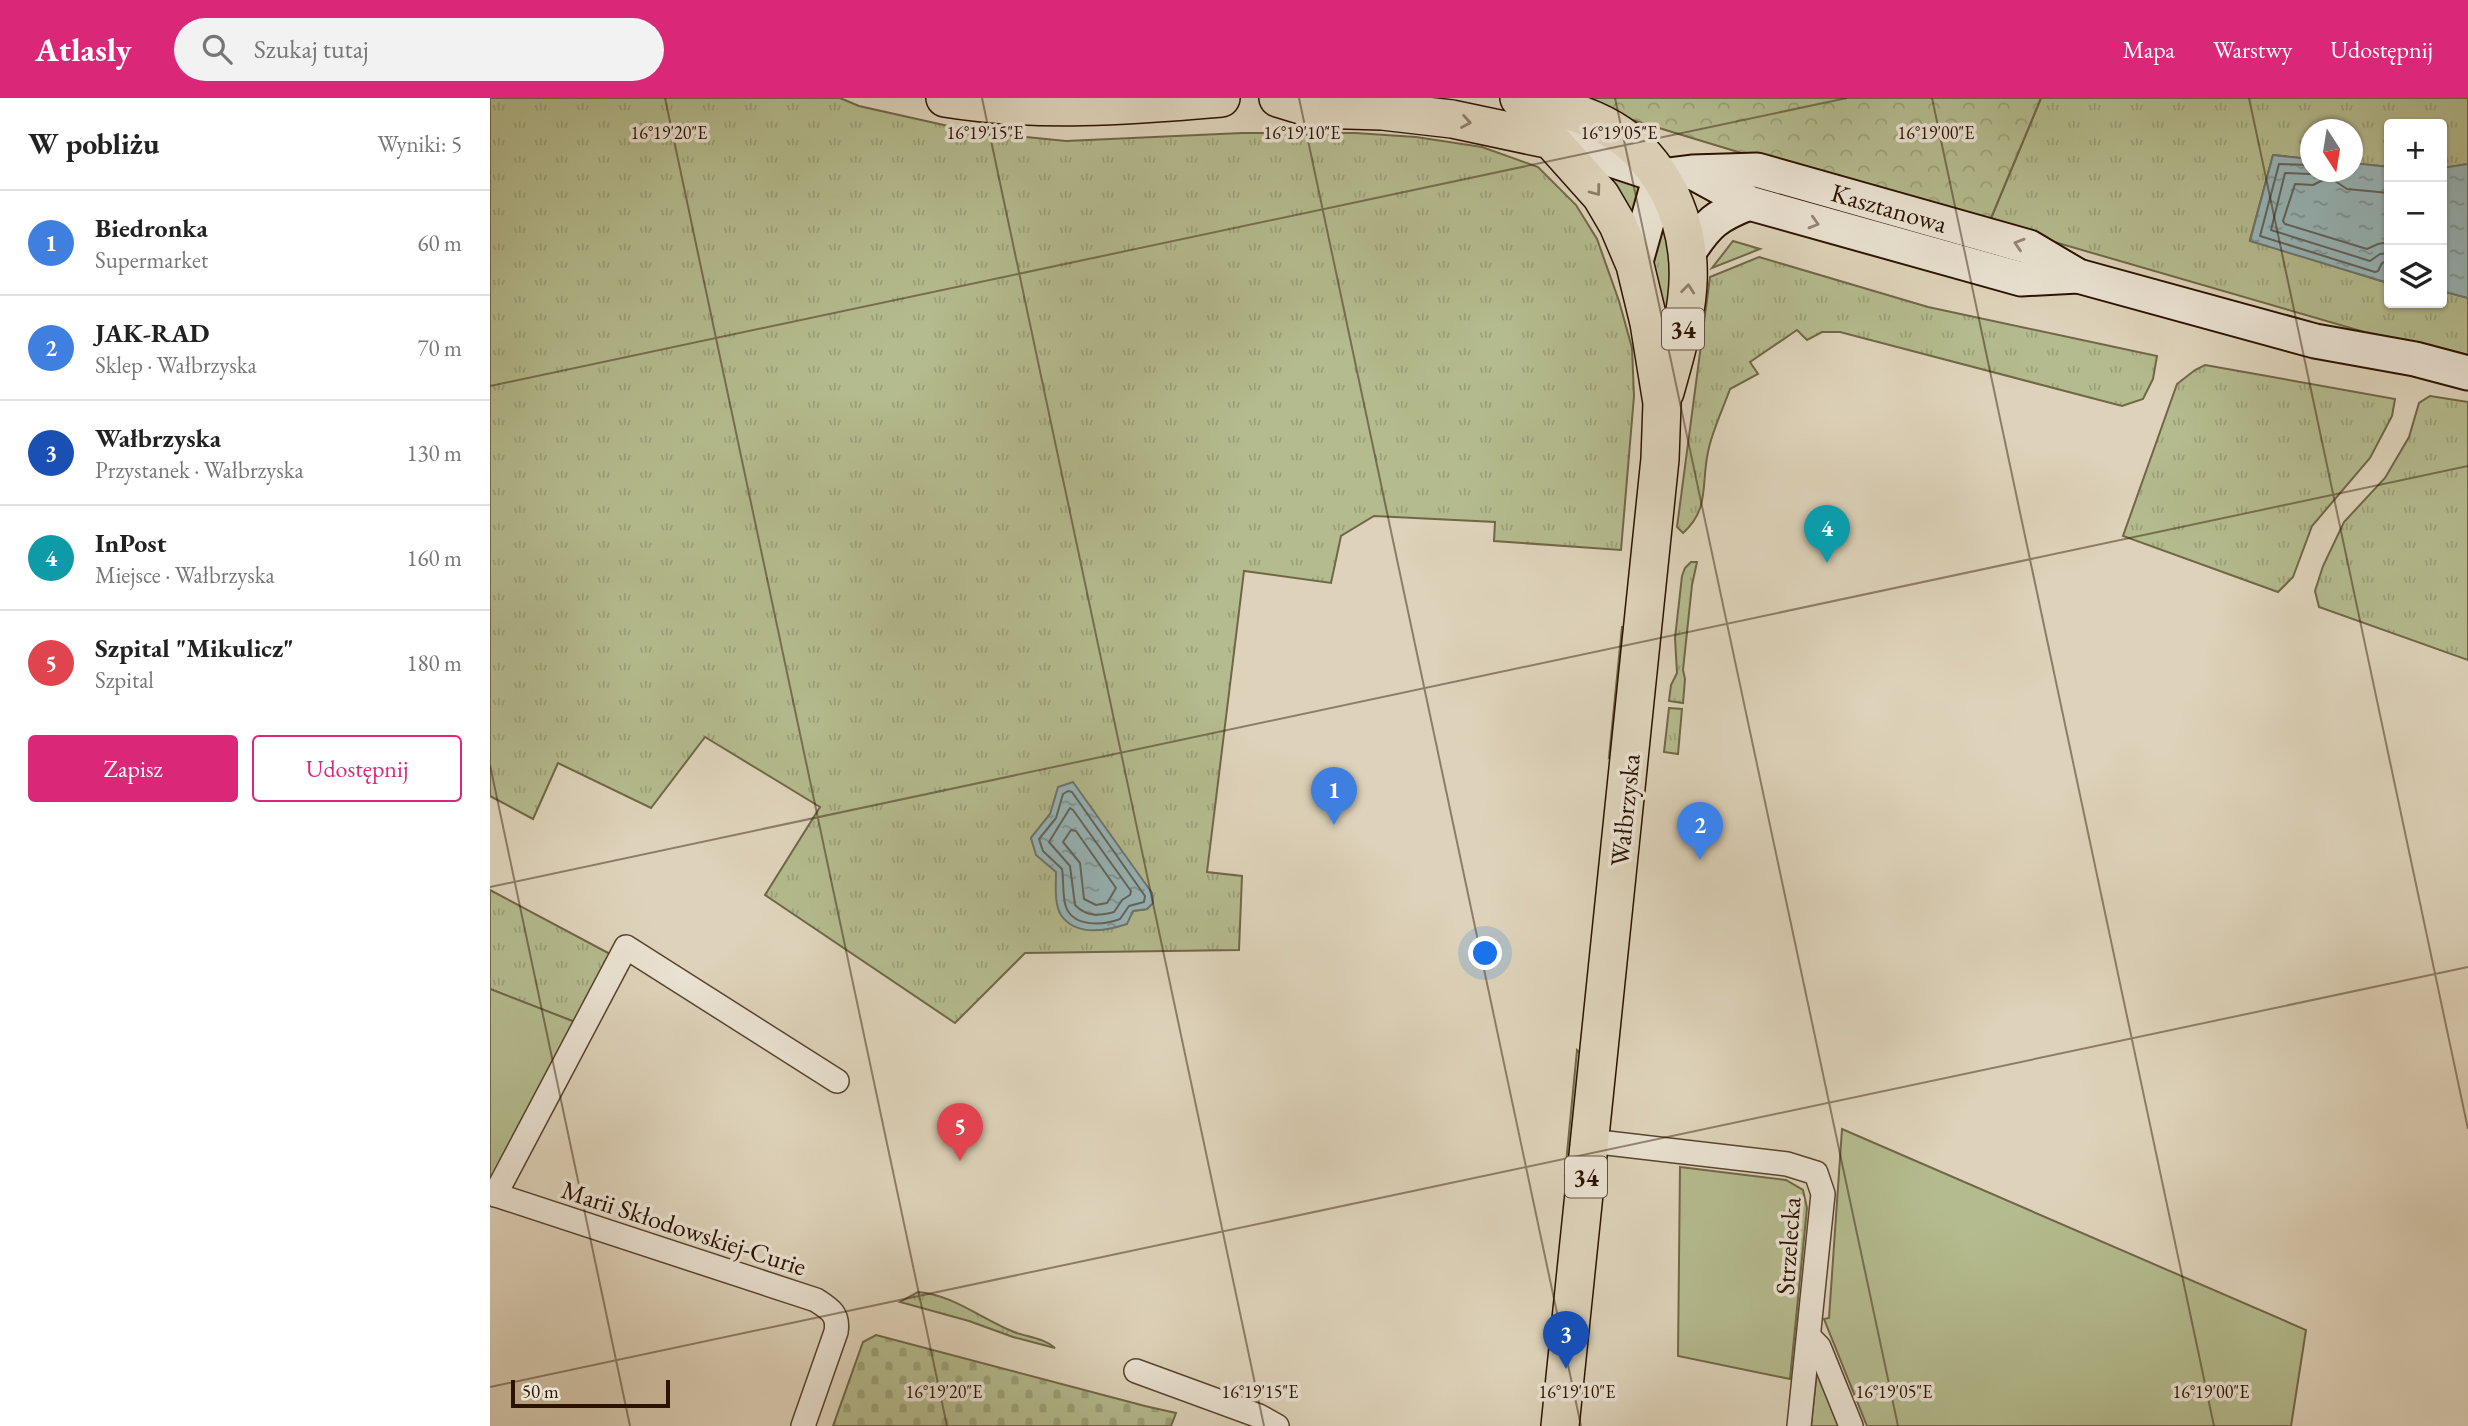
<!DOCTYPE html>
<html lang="pl">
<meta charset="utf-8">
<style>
body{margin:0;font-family:"EB Garamond",serif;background:#f2f2f2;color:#222}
.controls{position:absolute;right:21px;top:21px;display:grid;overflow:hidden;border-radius:7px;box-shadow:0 2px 5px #0004}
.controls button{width:63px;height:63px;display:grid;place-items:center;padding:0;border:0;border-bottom:2px solid #e0e0e0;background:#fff;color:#222;font:35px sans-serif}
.compass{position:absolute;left:1810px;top:21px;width:63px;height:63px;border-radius:50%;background:#fff;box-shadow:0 2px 5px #0004;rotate:168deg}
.scale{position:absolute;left:21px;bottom:18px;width:159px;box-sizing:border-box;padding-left:7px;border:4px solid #2b1300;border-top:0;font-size:19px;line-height:24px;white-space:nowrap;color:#2b1300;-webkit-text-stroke:5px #eae2d2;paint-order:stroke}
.you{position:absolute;left:996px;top:856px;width:24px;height:24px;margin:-18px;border:5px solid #fff;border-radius:50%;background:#1a73e8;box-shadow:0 0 0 10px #1a73e833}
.badge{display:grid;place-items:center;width:46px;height:46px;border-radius:50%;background:#db2777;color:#fff;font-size:23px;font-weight:700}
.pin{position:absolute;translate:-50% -58px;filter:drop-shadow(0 2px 4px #0008)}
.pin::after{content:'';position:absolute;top:37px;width:24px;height:21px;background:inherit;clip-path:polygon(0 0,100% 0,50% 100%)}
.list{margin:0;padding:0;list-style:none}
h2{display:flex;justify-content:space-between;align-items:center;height:91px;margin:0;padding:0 28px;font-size:30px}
h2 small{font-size:23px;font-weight:400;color:#767676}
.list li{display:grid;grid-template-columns:46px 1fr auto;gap:21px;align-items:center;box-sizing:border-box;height:105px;padding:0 28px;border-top:2px solid #e0e0e0}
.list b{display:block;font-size:26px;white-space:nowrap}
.list p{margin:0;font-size:23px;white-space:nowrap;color:#767676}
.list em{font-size:23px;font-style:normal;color:#767676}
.actions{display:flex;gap:14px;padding:21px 28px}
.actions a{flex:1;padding:16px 0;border:2px solid #db2777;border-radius:7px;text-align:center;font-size:24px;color:#db2777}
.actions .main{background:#db2777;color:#fff}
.icon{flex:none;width:38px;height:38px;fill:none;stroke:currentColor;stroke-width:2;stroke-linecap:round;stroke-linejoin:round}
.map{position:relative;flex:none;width:1978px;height:1328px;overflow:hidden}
header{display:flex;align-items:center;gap:42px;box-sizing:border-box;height:98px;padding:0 35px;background:#db2777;color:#fff}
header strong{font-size:33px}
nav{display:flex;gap:38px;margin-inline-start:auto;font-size:24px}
.search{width:490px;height:63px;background:#f2f2f2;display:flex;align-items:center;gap:18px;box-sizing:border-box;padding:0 24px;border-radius:38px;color:#767676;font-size:26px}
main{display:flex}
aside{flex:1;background:#fff}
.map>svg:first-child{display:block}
</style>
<header>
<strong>Atlasly</strong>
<div class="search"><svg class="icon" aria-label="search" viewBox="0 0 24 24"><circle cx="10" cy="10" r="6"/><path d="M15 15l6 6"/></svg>Szukaj tutaj</div>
<nav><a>Mapa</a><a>Warstwy</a><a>Udostępnij</a></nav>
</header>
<main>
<aside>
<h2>W pobliżu<small>Wyniki: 5</small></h2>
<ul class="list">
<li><span class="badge" style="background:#3f7fe0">1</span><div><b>Biedronka</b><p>Supermarket</p></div><em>60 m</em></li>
<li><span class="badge" style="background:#3f7fe0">2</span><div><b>JAK-RAD</b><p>Sklep · Wałbrzyska</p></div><em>70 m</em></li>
<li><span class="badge" style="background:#1a4fb4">3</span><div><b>Wałbrzyska</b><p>Przystanek · Wałbrzyska</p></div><em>130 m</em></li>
<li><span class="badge" style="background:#0f9aa8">4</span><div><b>InPost</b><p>Miejsce · Wałbrzyska</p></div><em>160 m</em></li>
<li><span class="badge" style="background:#e0444e">5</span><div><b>Szpital &quot;Mikulicz&quot;</b><p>Szpital</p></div><em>180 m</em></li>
</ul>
<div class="actions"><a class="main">Zapisz</a><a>Udostępnij</a></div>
</aside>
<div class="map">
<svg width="1978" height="1328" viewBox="0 0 1978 1328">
<defs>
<pattern id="grass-tufts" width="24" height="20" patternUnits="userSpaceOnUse" patternTransform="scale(1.75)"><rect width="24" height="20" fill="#b4bb8e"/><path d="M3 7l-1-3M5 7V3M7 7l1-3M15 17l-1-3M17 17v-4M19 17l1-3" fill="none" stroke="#9ba079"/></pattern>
<pattern id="forest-crowns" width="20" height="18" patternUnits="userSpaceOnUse" patternTransform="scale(1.75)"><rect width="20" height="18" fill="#b4bb8e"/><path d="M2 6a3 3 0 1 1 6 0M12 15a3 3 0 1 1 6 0" fill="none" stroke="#9ba079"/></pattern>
<pattern id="cemetery-stones" width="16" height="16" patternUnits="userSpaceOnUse" patternTransform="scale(1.75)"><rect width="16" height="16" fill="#b4bb8e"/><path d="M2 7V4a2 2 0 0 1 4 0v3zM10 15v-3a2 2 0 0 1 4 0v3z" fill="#9ba079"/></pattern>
<pattern id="water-ripples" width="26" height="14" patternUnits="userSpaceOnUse" patternTransform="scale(1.75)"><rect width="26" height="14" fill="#97b6b9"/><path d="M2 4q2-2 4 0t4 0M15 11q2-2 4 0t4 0" fill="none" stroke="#7b9394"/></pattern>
</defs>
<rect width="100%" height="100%" fill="#ded3ba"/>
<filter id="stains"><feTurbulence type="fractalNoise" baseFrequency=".00286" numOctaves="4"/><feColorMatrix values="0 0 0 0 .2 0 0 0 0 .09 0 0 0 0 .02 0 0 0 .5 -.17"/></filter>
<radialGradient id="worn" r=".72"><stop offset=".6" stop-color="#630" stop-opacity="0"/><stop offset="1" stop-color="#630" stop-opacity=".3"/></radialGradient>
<g fill="url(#grass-tufts)" stroke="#706747" stroke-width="2" fill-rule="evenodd">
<path d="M0,0H350L369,8L485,34L576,43L752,35H865L926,39L992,49L1048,69L1086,107L1107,141L1129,203L1142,250L1144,298L1131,452L1004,443L1005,424L884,418L851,438L841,485L754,473L717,774L752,778L749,852L535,855L465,925L275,797L330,709L215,639L161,710L68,665L43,721L0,698ZM560,716L633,756L662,795L663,805L657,811L643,813L566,797V773L547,757L541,740Z"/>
<polygon points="1551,0 1978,0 1978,66 1952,70 1952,26 1899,26 1899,69 1863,65 1862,32 1820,32 1820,61 1783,57 1760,142 1894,184 1899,129 1899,205 1952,205 1952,193 1978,200 1978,264 1499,125"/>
<polygon points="1104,69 1164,88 1146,122"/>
<polygon points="1173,121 1186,149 1179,258 1160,179"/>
<polygon points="1243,143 1270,151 1222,170"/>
<path d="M1269,159L1438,209L1667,258L1663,281L1653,301L1632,308L1350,234H1332L1317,242L1307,232L1260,264L1268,276L1240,291C1233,311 1222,333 1218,354C1211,386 1220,411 1193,435L1187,429L1220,179Z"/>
<polygon points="1715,267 1905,301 1902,318 1880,360 1822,428 1803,479 1788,494 1633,438 1687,286 1705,272"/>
<polygon points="1940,298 1978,304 1978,562 1829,509 1825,493 1833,468 1854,424 1895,380 1919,339 1929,305"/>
<polygon points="1201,464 1207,464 1202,487 1193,572 1195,581 1193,605 1179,603 1181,587 1187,575 1185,540 1192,478 1195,470"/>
<polygon points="1132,529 1139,529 1126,653 1119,659"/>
<polygon points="1179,610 1192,611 1188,656 1174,654"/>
<polygon points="0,792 122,857 85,924 0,891"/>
<polygon points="1087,952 1095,959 1082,1070 1075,1076"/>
<path d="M428,1194C464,1197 491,1221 524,1234C537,1239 554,1240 565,1250L523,1239L479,1223L410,1204Z"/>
</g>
<polygon fill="url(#forest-crowns)" stroke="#706747" stroke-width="2" points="1077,0 1551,0 1499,125 1268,60 1116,14"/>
<polygon fill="url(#cemetery-stones)" stroke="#706747" stroke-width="2" points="386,1237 655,1308 686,1315 681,1328 343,1328 373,1244"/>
<g fill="#b4bb8e" stroke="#706747" stroke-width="2">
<polygon points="0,891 85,924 4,1080 0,1078"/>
<polygon points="1352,1031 1816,1232 1801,1328 1377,1328 1334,1221 1339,1220"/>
<polygon points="1190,1069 1296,1082 1313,1092 1317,1110 1300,1281 1188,1258"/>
<polygon points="1328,1263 1354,1328 1321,1328"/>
</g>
<g fill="url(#water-ripples)" stroke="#6c756f" stroke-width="2">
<polygon points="1783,57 1820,61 1820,74 1862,74 1863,65 1899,69 1899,129 1895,184 1760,143"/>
<polygon points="1978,66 1978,200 1952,193 1952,70"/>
<path d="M583,684L662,795L663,805L657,811L643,813L637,826C616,833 586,839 571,817C564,806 566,786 566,774L546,757L541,740L560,716L568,689Z"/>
</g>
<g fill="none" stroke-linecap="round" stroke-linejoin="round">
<g stroke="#61645c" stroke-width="2">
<polyline points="1820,67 1789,66 1770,138 1885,174 1888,173 1892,165 1899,163"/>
<polyline points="1828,74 1819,76 1795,75 1781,132 1880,163 1890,156 1899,155"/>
<polyline points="1899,95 1857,91 1839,79 1823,87 1805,86 1793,123 1795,126 1877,151 1888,146 1899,144"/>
<path d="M578,693L582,694L655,798L654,804L639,808L630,821C614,827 584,830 576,809C572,797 574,783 572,771L553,753L549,741L566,720L573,696Z"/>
<path d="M580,710L583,712L641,793L640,797L632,802L624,814C609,818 597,819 585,807L580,768L559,744Z"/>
<polygon points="581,732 586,733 626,790 617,805 606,807 594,801 590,765 573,744"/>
</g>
<defs>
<g id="street">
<polyline points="1100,1043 1297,1066 1326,1075 1333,1096 1309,1328"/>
<path d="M0,1095L326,1202C340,1211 349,1216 346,1234L313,1328"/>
<polyline points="5,1097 136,849 347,983"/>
<polyline points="1320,1240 1329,1249 1361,1328"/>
<polyline points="646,1273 769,1318 787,1328"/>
</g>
<g id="secondary">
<polyline points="1061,42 1170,78 1202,74 1267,72 1539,149 1588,178 1825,243 1925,261 1978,275"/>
<polyline points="1204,75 1259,105 1531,181 1588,178"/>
<path d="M1199,154C1218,125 1226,118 1259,105"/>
<polyline points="1145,167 1170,78"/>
</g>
<g id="primary">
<path d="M455,0C547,15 638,8 731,0"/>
<polyline points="788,0 824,11 892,13 962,21 1061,42 1111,98 1128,127 1145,167 1159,225 1172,305 1170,361 1070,1328"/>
<path d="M1029,0C1062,8 1100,16 1129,36C1150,50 1166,70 1178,92C1214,162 1195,223 1175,294"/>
</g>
</defs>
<use href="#street" stroke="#58432e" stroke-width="26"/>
<use href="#secondary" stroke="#2b1300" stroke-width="37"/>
<use href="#primary" stroke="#2b1300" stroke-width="40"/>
<use href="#street" stroke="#eae2d2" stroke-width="23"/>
<use href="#secondary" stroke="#eae2d2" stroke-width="33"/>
<use href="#primary" stroke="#ded3ba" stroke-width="37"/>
</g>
<defs><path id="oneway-chevron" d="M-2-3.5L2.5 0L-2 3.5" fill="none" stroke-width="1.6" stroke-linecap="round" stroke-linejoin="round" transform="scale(1.75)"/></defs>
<g stroke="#8d7d66">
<use href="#oneway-chevron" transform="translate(976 24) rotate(10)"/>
<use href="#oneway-chevron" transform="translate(1106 93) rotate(53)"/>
<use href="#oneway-chevron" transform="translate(1198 191) rotate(-84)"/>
</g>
<g stroke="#948574">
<use href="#oneway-chevron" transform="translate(1324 125) rotate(16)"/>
<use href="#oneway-chevron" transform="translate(1529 146) rotate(-163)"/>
</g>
<path fill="none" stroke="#2b1300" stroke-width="2" stroke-opacity="0.45" d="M175,0L457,1328M492,0L774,1328M809,0L1091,1328M1125,0L1408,1328M1442,0L1724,1328M1759,0L1978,1031M0,288L1357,0M0,667L140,1328M0,789L1978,368M0,1289L1978,869"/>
<g text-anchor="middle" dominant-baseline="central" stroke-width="7" stroke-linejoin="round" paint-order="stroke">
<g fill="#eae2d2" stroke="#64513f" stroke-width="2">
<rect x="1172" y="210.5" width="42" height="41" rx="5"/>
<rect x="1075" y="1058.5" width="42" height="41" rx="5"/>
</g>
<g font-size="24" font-weight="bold" fill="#2b1300">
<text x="1193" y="231">34</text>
<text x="1096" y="1079">34</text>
</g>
<g font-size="26" fill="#2b1300" stroke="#eae2d2">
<text transform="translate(1399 110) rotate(16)">Kasztanowa</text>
<text transform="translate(1135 712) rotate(-84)">Wałbrzyska</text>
<text transform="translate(194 1130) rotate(18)">Marii Skłodowskiej-Curie</text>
<text transform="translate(1298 1148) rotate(-86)">Strzelecka</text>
</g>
</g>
<g font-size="18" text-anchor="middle" fill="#2b1300" stroke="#eae2d2" stroke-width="7" stroke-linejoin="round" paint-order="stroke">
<text x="179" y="41">16°19'20"E</text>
<text x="495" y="41">16°19'15"E</text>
<text x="812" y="41">16°19'10"E</text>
<text x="1129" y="41">16°19'05"E</text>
<text x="1446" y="41">16°19'00"E</text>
<text x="454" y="1300">16°19'20"E</text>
<text x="770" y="1300">16°19'15"E</text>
<text x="1087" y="1300">16°19'10"E</text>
<text x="1404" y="1300">16°19'05"E</text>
<text x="1721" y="1300">16°19'00"E</text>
</g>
<rect width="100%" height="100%" filter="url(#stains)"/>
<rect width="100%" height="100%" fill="url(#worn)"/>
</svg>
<div class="controls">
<button>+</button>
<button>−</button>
<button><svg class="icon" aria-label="layers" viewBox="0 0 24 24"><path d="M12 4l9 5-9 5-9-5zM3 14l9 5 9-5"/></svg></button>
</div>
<svg class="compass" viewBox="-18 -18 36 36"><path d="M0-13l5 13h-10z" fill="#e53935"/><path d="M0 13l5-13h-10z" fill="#767676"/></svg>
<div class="scale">50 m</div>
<div class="you"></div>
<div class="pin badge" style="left:844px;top:727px;background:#3f7fe0">1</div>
<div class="pin badge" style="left:1210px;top:762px;background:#3f7fe0">2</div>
<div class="pin badge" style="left:1076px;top:1271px;background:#1a4fb4">3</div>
<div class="pin badge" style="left:1337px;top:465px;background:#0f9aa8">4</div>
<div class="pin badge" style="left:470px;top:1063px;background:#e0444e">5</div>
</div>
</main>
